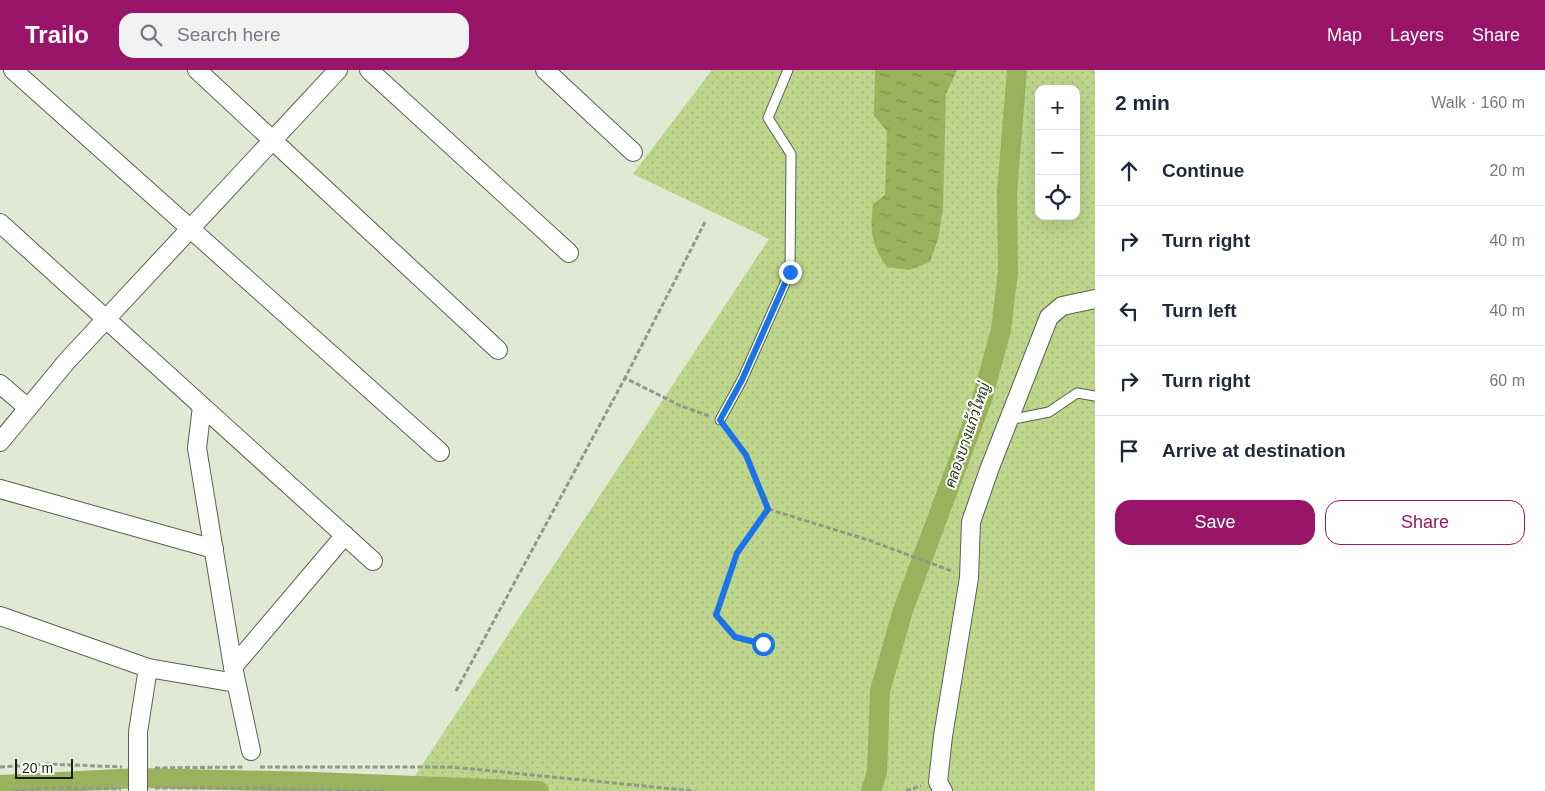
<!DOCTYPE html>
<meta charset="utf-8">
<style>
body{margin:0;font-family:Arial,Sarabun,sans-serif;background:#f2f2f3;color:#1f2937}
.controls{position:absolute;right:15px;top:15px;display:grid;overflow:hidden;border-radius:10px;box-shadow:0 5px 20px #0002}
.controls button{width:45px;height:45px;display:grid;place-items:center;padding:0;border:0;border-bottom:1px solid #e0e1e3;background:#fff;color:#1f2937;font:25px sans-serif}
.scale{position:absolute;left:15px;bottom:12px;width:58px;box-sizing:border-box;padding-left:5px;border:2px solid #1c1e17;border-top:0;font-size:14px;line-height:18px;white-space:nowrap;color:#1c1e17;-webkit-text-stroke:4px #fff;paint-order:stroke}
.stop{position:absolute;width:15px;height:15px;margin:-11px;border:4px solid #1a73e8;border-radius:50%;background:#fff}
.stop.end{background:#1a73e8;border-color:#fff;box-shadow:0 1px 5px #0008}
.list{margin:0;padding:0;list-style:none}
h2{display:flex;justify-content:space-between;align-items:center;height:65px;margin:0;padding:0 20px;font-size:21px}
h2 small{font-size:16px;font-weight:400;color:#747a83}
.list li{display:grid;grid-template-columns:32px 1fr auto;gap:15px;align-items:center;box-sizing:border-box;height:70px;padding:0 20px;border-top:1px solid #e0e1e3}
.list b{display:block;font-size:19px;white-space:nowrap}
.list em{font-size:16px;font-style:normal;color:#747a83}
.actions{display:flex;gap:10px;padding:15px 20px}
.actions a{flex:1;padding:11px 0;border:1px solid #99156a;border-radius:15px;text-align:center;font-size:18px;color:#99156a}
.actions .main{background:#99156a;color:#fff}
.icon{flex:none;width:28px;height:28px;fill:none;stroke:currentColor;stroke-width:2;stroke-linecap:round;stroke-linejoin:round}
.map{position:relative;flex:none;width:1095px;height:721px;overflow:hidden}
header{display:flex;align-items:center;gap:30px;box-sizing:border-box;height:70px;padding:0 25px;background:#99156a;color:#fff}
header strong{font-size:24px}
nav{display:flex;gap:28px;margin-inline-start:auto;font-size:18px}
.search{width:350px;height:45px;background:#f2f2f3;display:flex;align-items:center;gap:12px;box-sizing:border-box;padding:0 18px;border-radius:15px;color:#747a83;font-size:19px}
main{display:flex}
aside{flex:1;background:#fff}
.map>svg:first-child{display:block}
</style>
<header>
<strong>Trailo</strong>
<div class="search"><svg class="icon" aria-label="search" viewBox="0 0 24 24"><circle cx="10" cy="10" r="6"/><path d="M15 15l6 6"/></svg>Search here</div>
<nav><a>Map</a><a>Layers</a><a>Share</a></nav>
</header>
<main>
<div class="map">
<svg width="1095" height="721" viewBox="0 0 1095 721">
<defs>
<pattern id="grass-dots" width="8" height="8" patternUnits="userSpaceOnUse" patternTransform="scale(1.25)"><rect width="8" height="8" fill="#bed58c"/><path d="M2 2h.1M6 6h.1" fill="none" stroke="#a3b678" stroke-width="1.8" stroke-linecap="round"/></pattern>
<pattern id="water-ripples" width="26" height="14" patternUnits="userSpaceOnUse" patternTransform="scale(1.25)"><rect width="26" height="14" fill="#99b25e"/><path d="M2 4q2-2 4 0t4 0M15 11q2-2 4 0t4 0" fill="none" stroke="#7c904d"/></pattern>
</defs>
<rect width="100%" height="100%" fill="#e1e8d3"/>
<path fill="url(#grass-dots)" fill-rule="evenodd" d="M712,0H1095V721H405L769,169L633,104ZM1039,19H1076V146H1039Z"/>
<path fill="url(#water-ripples)" d="M875,0H957L946,24L943,139L938,169L930,192L909,200L887,197C871,175 870,161 873,134L885,125L887,61L874,46Z"/>
<g fill="none" stroke-linecap="round" stroke-linejoin="round">
<g stroke="#99b25e" stroke-width="20">
<polyline points="0,715 140,708 315,712 539,721"/>
<polyline points="871,721 877,702 880,621 903,540 982,329 1001,260 1008,202 1007,122 1017,0"/>
</g>
<defs>
<g id="lane">
<polyline points="720,350 742,310 790,202 791,84 768,48 788,0"/>
<polyline points="1009,350 1049,342 1077,323 1095,326"/>
</g>
<g id="street">
<polyline points="13,0 440,382"/>
<polyline points="197,0 498,280"/>
<polyline points="369,0 569,183"/>
<polyline points="545,0 633,82"/>
<polyline points="0,153 373,491"/>
<polyline points="0,314 28,338"/>
<polyline points="202,336 197,378 233,597 251,681"/>
<polyline points="0,372 67,291 338,0"/>
<polyline points="0,419 214,479"/>
<polyline points="0,546 148,598 138,662 138,721"/>
<polyline points="233,597 345,465"/>
<polyline points="148,598 236,613"/>
<polyline points="943,721 938,712 943,666 969,508 971,452 989,400 1049,247 1062,236 1095,229"/>
</g>
</defs>
<use href="#lane" stroke="#5b614f" stroke-width="11"/>
<use href="#street" stroke="#5b614f" stroke-width="20"/>
<g stroke="#939889" stroke-width="3" stroke-dasharray="5 2.5" stroke-linecap="butt">
<polyline points="705,152 625,308 681,336 709,346"/>
<polyline points="727,360 745,385 768,439 868,470 952,501"/>
<polyline points="763,574 735,567 715,545 737,483 768,439"/>
<polyline points="456,621 625,308"/>
<polyline points="0,697 49,694 122,697"/>
<polyline points="260,697 451,697 695,721"/>
<polyline points="155,698 244,697"/>
<polyline points="155,718 240,718 384,721"/>
<polyline points="14,721 47,718 121,719"/>
<polyline points="906,721 921,716"/>
</g>
<use href="#lane" stroke="#fff" stroke-width="9"/>
<use href="#street" stroke="#fff" stroke-width="18"/>
</g>
<g fill="none" stroke-linecap="round" stroke-linejoin="round">
<polyline stroke="#1a73e8" stroke-width="6" points="763,574 735,567 716,545 737,483 768,439 746,385 720,350 742,310 790,202"/>
</g>
<g text-anchor="middle" dominant-baseline="central" stroke-width="4" stroke-linejoin="round" paint-order="stroke">
<g font-size="15" font-style="italic" fill="#2d3613" stroke="#fff">
<text transform="translate(967 365) rotate(-71)">คลองบางแก้วใหญ่</text>
</g>
</g>
</svg>
<div class="controls">
<button>+</button>
<button>−</button>
<button><svg class="icon" aria-label="locate" viewBox="0 0 24 24"><circle cx="12" cy="12" r="6"/><path d="M12 2v4M12 18v4M2 12h4M18 12h4"/></svg></button>
</div>
<div class="scale">20 m</div>
<div class="stop" style="left:763px;top:574px"></div>
<div class="stop end" style="left:790px;top:202px"></div>
</div>
<aside>
<h2>2 min<small>Walk · 160 m</small></h2>
<ul class="list">
<li><svg class="icon" aria-label="ahead" viewBox="0 0 24 24"><path d="M12 20V5M6 11l6-6 6 6"/></svg><div><b>Continue</b></div><em>20 m</em></li>
<li><svg class="icon" aria-label="right" viewBox="0 0 24 24"><path d="M7 20v-9h11M14 6l5 5-5 5"/></svg><div><b>Turn right</b></div><em>40 m</em></li>
<li><svg class="icon" aria-label="left" viewBox="0 0 24 24"><path d="M17 20v-9H6M10 6l-5 5 5 5"/></svg><div><b>Turn left</b></div><em>40 m</em></li>
<li><svg class="icon" aria-label="right" viewBox="0 0 24 24"><path d="M7 20v-9h11M14 6l5 5-5 5"/></svg><div><b>Turn right</b></div><em>60 m</em></li>
<li><svg class="icon" aria-label="arrive" viewBox="0 0 24 24"><path d="M6 21V4h12l-3 4 3 4H6"/></svg><div><b>Arrive at destination</b></div></li>
</ul>
<div class="actions"><a class="main">Save</a><a>Share</a></div>
</aside>
</main>
